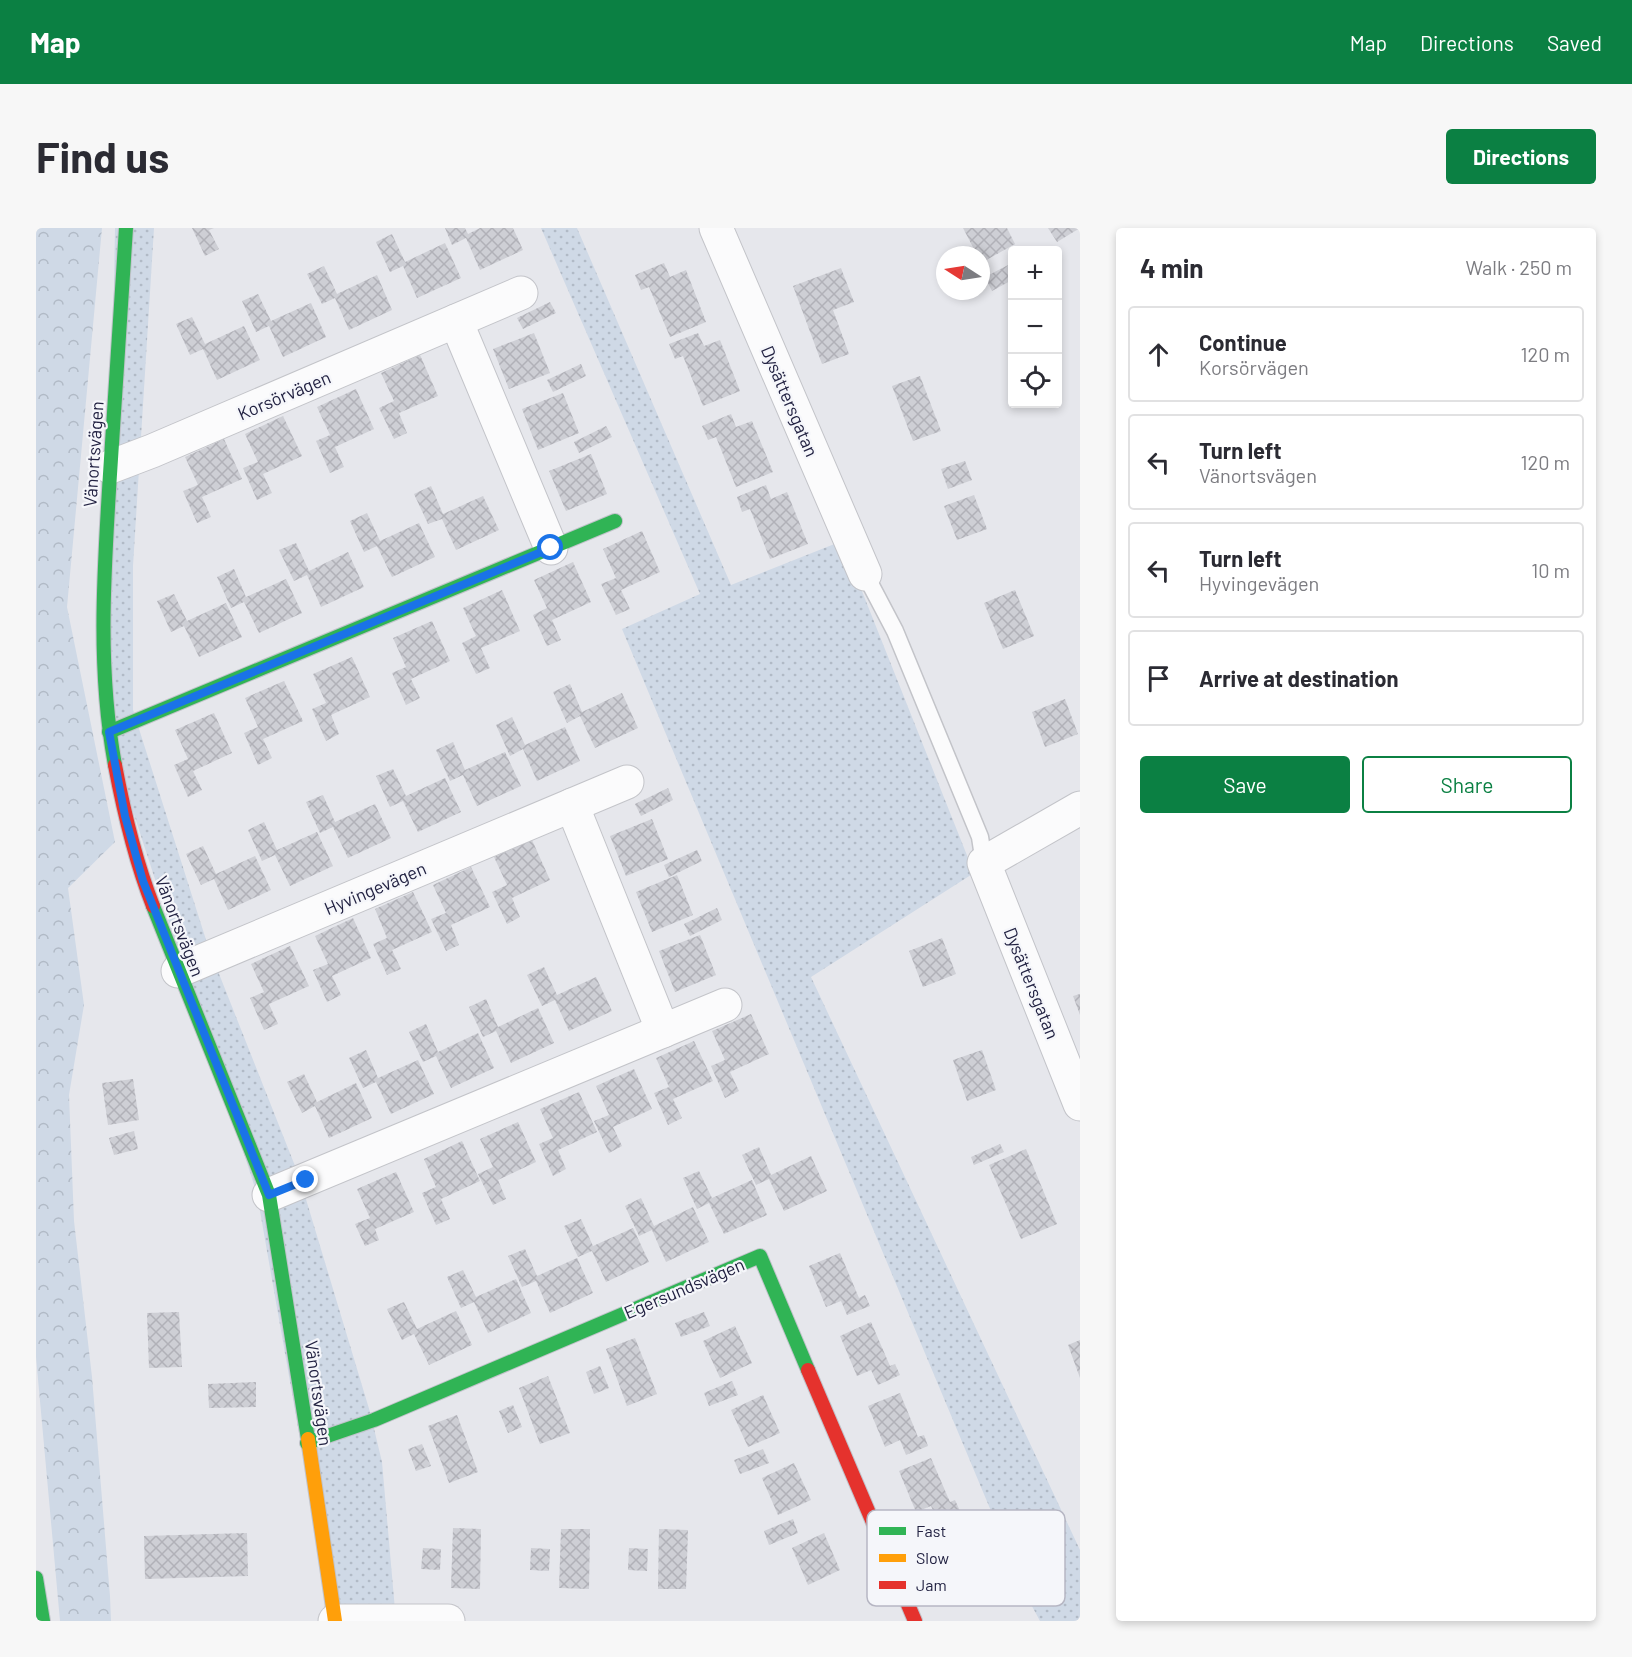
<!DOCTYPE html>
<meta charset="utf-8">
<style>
body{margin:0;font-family:Barlow,sans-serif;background:#f7f7f7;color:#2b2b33}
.controls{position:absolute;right:18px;top:18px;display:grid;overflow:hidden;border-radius:6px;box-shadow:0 3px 9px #0003}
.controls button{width:54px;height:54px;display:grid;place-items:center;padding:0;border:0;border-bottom:2px solid #e1e1e2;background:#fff;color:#2b2b33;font:30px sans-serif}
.compass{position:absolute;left:900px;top:18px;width:54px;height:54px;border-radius:50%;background:#fff;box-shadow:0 3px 9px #0003;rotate:282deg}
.stop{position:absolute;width:18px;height:18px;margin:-14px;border:4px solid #1a73e8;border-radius:50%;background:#fff}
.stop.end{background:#1a73e8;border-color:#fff;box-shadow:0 2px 6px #0008}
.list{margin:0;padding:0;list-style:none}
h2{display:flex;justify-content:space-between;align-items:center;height:78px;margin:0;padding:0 24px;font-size:26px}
h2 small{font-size:20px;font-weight:400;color:#7c7c81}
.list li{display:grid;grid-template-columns:39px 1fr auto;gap:18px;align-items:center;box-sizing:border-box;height:96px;margin:0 12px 12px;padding:0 12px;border:2px solid #e1e1e2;border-radius:6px}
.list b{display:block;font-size:22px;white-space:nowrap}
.list p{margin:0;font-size:20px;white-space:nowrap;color:#7c7c81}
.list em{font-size:20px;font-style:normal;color:#7c7c81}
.actions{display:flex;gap:12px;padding:18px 24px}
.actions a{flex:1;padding:14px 0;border:2px solid #0b8043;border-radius:6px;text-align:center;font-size:21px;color:#0b8043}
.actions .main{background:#0b8043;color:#fff}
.icon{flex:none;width:33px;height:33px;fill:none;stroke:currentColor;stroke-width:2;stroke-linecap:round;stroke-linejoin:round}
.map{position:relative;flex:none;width:1044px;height:1393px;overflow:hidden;border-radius:6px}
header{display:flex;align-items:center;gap:36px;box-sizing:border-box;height:84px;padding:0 30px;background:#0b8043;color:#fff}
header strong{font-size:28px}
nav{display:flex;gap:33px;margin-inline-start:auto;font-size:21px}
.intro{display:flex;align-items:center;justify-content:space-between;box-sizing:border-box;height:144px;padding:0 36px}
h1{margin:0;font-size:42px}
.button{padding:15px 27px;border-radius:6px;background:#0b8043;color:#fff;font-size:21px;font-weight:700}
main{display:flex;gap:36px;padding:0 36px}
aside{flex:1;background:#fff;border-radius:6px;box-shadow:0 3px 9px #0003}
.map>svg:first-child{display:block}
</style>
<header>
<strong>Map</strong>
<nav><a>Map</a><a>Directions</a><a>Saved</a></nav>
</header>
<div class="intro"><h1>Find us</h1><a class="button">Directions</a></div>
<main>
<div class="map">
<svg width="1044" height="1393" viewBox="0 0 1044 1393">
<defs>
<pattern id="grass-dots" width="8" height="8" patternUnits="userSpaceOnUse" patternTransform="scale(1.5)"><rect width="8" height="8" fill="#cfd9e6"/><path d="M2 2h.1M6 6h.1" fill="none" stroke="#b1bac6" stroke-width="1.8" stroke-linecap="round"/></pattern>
<pattern id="forest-crowns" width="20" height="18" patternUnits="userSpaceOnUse" patternTransform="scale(1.5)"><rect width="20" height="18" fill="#cfd9e6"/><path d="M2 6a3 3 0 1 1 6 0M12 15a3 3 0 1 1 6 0" fill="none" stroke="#b1bac6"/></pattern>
<pattern id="building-cross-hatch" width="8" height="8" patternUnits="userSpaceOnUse" patternTransform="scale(1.5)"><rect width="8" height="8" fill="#cecfd5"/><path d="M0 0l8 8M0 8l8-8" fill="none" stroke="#b1b1b8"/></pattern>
</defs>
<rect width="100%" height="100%" fill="#e6e7ec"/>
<g fill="url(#grass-dots)">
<polygon points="79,0 118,0 97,338 97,482 172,718 263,948 334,1184 346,1234 360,1393 296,1393 221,966 70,500"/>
<polygon points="505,0 541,0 695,357 806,313 938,645 775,749 1044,1322 1044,1393 1004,1393 991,1369 586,401 664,366"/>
</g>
<polygon fill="url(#forest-crowns)" points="0,0 66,0 31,379 79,614 32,660 48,777 33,867 38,993 56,1149 74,1368 75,1393 24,1393 0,1129"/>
<g fill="url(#building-cross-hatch)">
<polygon points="156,0 178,0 173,2 183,21 169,28"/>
<polygon points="409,0 429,0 432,6 444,0 477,0 487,22 444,42 430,10 416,17"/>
<polygon points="927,0 971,0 979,16 945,35 945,27 941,27"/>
<polygon points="1012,0 1044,0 1021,14"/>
<polygon points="356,6 369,34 409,15 425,50 381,70 367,38 354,44 340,14"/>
<polygon points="628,35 634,49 650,42 670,94 634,109 613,59 605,62 599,47"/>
<polygon points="976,35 976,52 956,63 949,49"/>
<polygon points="288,38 301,66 341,47 356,82 313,102 299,70 286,76 271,46"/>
<polygon points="805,40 818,74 797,82 813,126 786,136 757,58"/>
<polygon points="222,66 235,93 275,75 290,109 247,129 233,98 220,104 206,73"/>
<polygon points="514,74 520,85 487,101 481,90"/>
<polygon points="156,89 169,116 208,98 224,132 181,152 167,121 154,127 140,96"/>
<polygon points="498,105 514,145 473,161 457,121"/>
<polygon points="662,105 668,118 684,112 704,163 667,178 647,128 639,131 633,116"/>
<polygon points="384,127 402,168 363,185 371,205 358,211 343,180 358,173 345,145"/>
<polygon points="545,136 550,148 517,164 511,152"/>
<polygon points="884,148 905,203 877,213 856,158"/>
<polygon points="320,161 338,201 299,219 308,239 294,245 280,213 294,207 281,179"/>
<polygon points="527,165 543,205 502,222 486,181"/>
<polygon points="695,186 700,199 716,193 737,244 700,259 680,209 672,212 666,198"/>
<polygon points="247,188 266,228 227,246 236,265 221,272 207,240 222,234 209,206"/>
<polygon points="570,198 576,209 543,225 538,214"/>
<polygon points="188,211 206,251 166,269 175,289 161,295 147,263 162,257 149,229"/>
<polygon points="555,226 571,266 530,283 513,243"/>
<polygon points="929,233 936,252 912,261 905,241"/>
<polygon points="730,257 735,271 751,264 772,316 734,331 714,281 706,284 701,269"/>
<polygon points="395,258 407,286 447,268 463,302 420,322 406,291 392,296 378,266"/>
<polygon points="938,267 951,301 921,312 908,278"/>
<polygon points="331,285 344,313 383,295 399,329 356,349 341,318 328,324 314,293"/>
<polygon points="606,303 624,344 585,362 594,381 580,387 565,356 580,350 567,321"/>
<polygon points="260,315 273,343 312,324 328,359 285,379 271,347 258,353 243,322"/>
<polygon points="537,334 555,374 516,392 525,412 511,418 497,387 511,380 498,352"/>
<polygon points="198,341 210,369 250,351 266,385 223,405 208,374 195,380 181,349"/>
<polygon points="466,362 484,403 445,420 454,440 440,446 426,415 440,408 427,380"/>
<polygon points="979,362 998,408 967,421 948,375"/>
<polygon points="138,366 151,393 190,375 206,409 163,429 148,398 135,404 121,373"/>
<polygon points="396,393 414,433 375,451 384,470 370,477 356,445 370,439 357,410"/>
<polygon points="316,429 334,469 295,487 303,506 290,513 276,481 290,475 277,446"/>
<polygon points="248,453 267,493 227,511 236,530 222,537 208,505 222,499 209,470"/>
<polygon points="534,456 546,484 586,465 602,500 559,520 544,488 531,495 517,464"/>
<polygon points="1029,471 1042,506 1009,519 996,484"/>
<polygon points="178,485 196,525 157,543 166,562 152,569 138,537 152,531 139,502"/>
<polygon points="476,489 489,517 529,499 544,533 501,553 487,521 474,528 460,497"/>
<polygon points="417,514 429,542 469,524 485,558 441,578 427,547 414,553 400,522"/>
<polygon points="357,541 370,568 409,550 425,584 382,604 367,573 354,579 340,548"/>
<polygon points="632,560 637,572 605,588 599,576"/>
<polygon points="287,567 299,594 339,576 355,610 312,630 297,599 284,605 270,574"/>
<polygon points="616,591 632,631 590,648 574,608"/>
<polygon points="228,594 241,622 281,604 297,638 254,658 239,627 226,633 212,602"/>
<polygon points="496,612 514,652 476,670 484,689 471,696 456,664 471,657 458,629"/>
<polygon points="167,618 180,646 219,628 235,662 192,682 178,651 165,657 150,626"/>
<polygon points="661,622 666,633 633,649 628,637"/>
<polygon points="435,639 454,679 415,697 423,717 410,723 395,691 410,685 397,657"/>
<polygon points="641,647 657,687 616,704 600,664"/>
<polygon points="377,664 396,704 356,722 365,741 351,747 337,716 351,710 339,681"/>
<polygon points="681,680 686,692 654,708 648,696"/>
<polygon points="317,690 335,730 296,748 305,767 291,774 277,742 292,736 279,708"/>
<polygon points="664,707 680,747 639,764 623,723"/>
<polygon points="906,710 920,746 887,759 873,723"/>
<polygon points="254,718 273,758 233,776 242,796 228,802 214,770 228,764 215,736"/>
<polygon points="508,739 521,767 560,749 576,783 533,803 519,772 506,778 491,747"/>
<polygon points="1044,766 1044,787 1037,768"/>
<polygon points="450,771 462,799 502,780 518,815 475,835 460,803 447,809 433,779"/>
<polygon points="715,786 733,826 694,844 703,863 689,870 675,838 689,832 676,803"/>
<polygon points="390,796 402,824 442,805 458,840 415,860 400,828 387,834 373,804"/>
<polygon points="658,813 677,853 637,871 646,890 632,897 618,865 633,859 620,830"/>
<polygon points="330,822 342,850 382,832 398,866 355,886 340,854 327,860 313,830"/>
<polygon points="946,822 960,862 931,873 917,832"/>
<polygon points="598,841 616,881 577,899 586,918 573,925 558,893 573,887 560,858"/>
<polygon points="268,846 281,874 320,855 336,890 293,910 279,878 266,885 251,854"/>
<polygon points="97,851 103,892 72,897 66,855"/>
<polygon points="543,864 561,904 522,922 530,941 517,948 503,916 517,910 504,881"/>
<polygon points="482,894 500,934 462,952 470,971 457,977 442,946 457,939 444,911"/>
<polygon points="98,903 102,921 78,927 73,910"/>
<polygon points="426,913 444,953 405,971 414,991 400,997 386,965 400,959 388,931"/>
<polygon points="964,916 968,924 938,937 935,929"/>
<polygon points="723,919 735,947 775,928 791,963 748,983 733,951 720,957 706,927"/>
<polygon points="990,921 1021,996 985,1011 953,937"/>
<polygon points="663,943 676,970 716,952 731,987 688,1006 673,975 661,981 647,950"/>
<polygon points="360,944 378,984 339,1001 343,1012 329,1018 319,996 334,990 321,961"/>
<polygon points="605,970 618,998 657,979 673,1014 630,1034 616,1002 603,1008 589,978"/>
<polygon points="545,991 557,1018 597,1000 613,1034 570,1054 556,1023 542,1029 528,998"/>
<polygon points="489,1021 501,1048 541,1030 557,1065 514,1085 500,1053 486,1059 472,1028"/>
<polygon points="804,1025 823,1070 829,1067 834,1078 811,1087 805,1073 790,1079 773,1038"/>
<polygon points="427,1042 440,1069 480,1051 495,1085 452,1105 438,1074 425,1080 411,1049"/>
<polygon points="368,1074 381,1101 420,1083 436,1117 393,1137 378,1106 366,1112 351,1081"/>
<polygon points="143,1084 146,1139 113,1140 111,1085"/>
<polygon points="668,1084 674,1098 645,1109 639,1095"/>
<polygon points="835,1094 854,1138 859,1136 864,1147 842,1157 835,1142 821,1148 804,1108"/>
<polygon points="699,1098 716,1135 684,1150 667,1113"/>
<polygon points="599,1110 621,1166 591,1178 570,1121"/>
<polygon points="1044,1112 1044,1150 1032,1117"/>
<polygon points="564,1138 573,1160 558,1166 550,1144"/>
<polygon points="512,1148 534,1205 504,1216 483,1160"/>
<polygon points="696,1153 702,1167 673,1178 668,1165"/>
<polygon points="220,1154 220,1179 173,1180 172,1156"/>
<polygon points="864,1165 882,1209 888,1207 892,1218 870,1227 864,1212 849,1219 832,1178"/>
<polygon points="727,1167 744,1205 712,1219 695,1182"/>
<polygon points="477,1177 486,1199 472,1205 463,1183"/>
<polygon points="421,1187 442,1244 413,1255 392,1198"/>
<polygon points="386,1216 395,1238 380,1243 372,1221"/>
<polygon points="727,1221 733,1235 704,1246 698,1232"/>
<polygon points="895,1230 914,1274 919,1272 924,1283 902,1293 895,1278 880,1284 863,1243"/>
<polygon points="758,1235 775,1272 742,1287 726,1250"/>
<polygon points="757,1291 762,1305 733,1317 728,1303"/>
<polygon points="417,1300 445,1301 444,1361 415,1360"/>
<polygon points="525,1301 554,1301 553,1361 523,1360"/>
<polygon points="623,1301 652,1302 650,1361 622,1361"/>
<polygon points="211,1305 212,1348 109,1351 108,1308"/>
<polygon points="788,1305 804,1342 772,1357 756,1320"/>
<polygon points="387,1320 405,1321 404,1342 385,1341"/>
<polygon points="495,1320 514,1321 513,1343 494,1342"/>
<polygon points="593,1320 612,1321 611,1343 592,1342"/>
</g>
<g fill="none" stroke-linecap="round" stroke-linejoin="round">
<defs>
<polyline id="lane" points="829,346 859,403 944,609 948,635"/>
<g id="street">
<polyline points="680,0 829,346"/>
<polyline points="420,93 515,320"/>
<polyline points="74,239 116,223 485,65"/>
<polyline points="536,577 627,803"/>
<polyline points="1044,580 948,635 1044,876"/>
<polyline points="142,743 591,554"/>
<polyline points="233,967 689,777"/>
<polyline points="299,1393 412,1393"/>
</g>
<g id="fast">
<polyline points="73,504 579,293"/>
<path d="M79,537C61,440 68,344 74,246C79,164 85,82 90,0"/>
<polyline points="117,678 233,967 272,1211"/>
<polyline points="271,1215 338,1192 724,1028 772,1142"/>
<polyline points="0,1350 7,1393"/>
</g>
<polyline id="slow" points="272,1211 299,1393"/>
<g id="jam">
<path d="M79,537C88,585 99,632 117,678"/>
<polyline points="772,1142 879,1393"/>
</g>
</defs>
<use href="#lane" stroke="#c3c4c9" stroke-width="19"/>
<use href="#street" stroke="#c3c4c9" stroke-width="35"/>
<use href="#fast" stroke="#c1c3ca" stroke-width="16"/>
<use href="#slow" stroke="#c1c3ca" stroke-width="16"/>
<use href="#jam" stroke="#c1c3ca" stroke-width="16"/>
<use href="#lane" stroke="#fbfbfc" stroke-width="16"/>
<use href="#street" stroke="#fbfbfc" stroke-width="33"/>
<use href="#fast" stroke="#30b455" stroke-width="14"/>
<use href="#slow" stroke="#ff9f0a" stroke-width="14"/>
<use href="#jam" stroke="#e5322d" stroke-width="14"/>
</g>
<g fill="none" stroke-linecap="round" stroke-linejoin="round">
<polyline stroke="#1a73e8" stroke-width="8" points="270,952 233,967 107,653 89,588 73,504 515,320"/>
</g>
<g text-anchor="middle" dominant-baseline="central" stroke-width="4.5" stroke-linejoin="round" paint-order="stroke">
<g font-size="18" fill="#222242" stroke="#f5f6fa">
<text transform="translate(248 167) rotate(-23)">Korsörvägen</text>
<text transform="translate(754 173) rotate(67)">Dysättersgatan</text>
<text transform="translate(57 226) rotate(-86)">Vänortsvägen</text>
<text transform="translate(339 660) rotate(-23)">Hyvingevägen</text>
<text transform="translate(144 698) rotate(69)">Vänortsvägen</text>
<text transform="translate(996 755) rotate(68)">Dysättersgatan</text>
<text transform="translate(648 1060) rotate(-23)">Egersundsvägen</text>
<text transform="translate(283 1165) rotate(82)">Vänortsvägen</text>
</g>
</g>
<rect x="831" y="1282" width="198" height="96" rx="9" fill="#f5f6fa" stroke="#b6b6c3" stroke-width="1.5"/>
<rect x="843" y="1299" width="27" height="8" fill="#30b455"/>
<rect x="843" y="1326" width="27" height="8" fill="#ff9f0a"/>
<rect x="843" y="1353" width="27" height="8" fill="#e5322d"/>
<g font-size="16" fill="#222242">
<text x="880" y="1309">Fast</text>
<text x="880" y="1336">Slow</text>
<text x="880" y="1363">Jam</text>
</g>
</svg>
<div class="controls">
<button>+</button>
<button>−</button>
<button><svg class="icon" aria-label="locate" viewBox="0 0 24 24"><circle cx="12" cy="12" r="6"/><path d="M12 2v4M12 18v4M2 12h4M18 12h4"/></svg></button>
</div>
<svg class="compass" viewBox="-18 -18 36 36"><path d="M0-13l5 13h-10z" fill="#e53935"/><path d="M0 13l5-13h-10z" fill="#7c7c81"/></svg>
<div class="stop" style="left:515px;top:320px"></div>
<div class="stop end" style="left:270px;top:952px"></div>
</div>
<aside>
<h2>4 min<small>Walk · 250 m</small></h2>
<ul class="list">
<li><svg class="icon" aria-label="ahead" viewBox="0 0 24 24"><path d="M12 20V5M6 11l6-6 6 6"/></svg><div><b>Continue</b><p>Korsörvägen</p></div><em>120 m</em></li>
<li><svg class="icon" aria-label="left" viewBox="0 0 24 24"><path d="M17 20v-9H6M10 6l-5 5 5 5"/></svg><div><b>Turn left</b><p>Vänortsvägen</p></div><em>120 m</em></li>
<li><svg class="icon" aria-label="left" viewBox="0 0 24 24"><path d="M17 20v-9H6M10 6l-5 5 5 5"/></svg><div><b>Turn left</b><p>Hyvingevägen</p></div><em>10 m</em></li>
<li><svg class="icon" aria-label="arrive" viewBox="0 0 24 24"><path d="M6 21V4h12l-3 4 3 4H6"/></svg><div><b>Arrive at destination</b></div></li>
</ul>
<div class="actions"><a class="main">Save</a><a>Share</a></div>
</aside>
</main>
